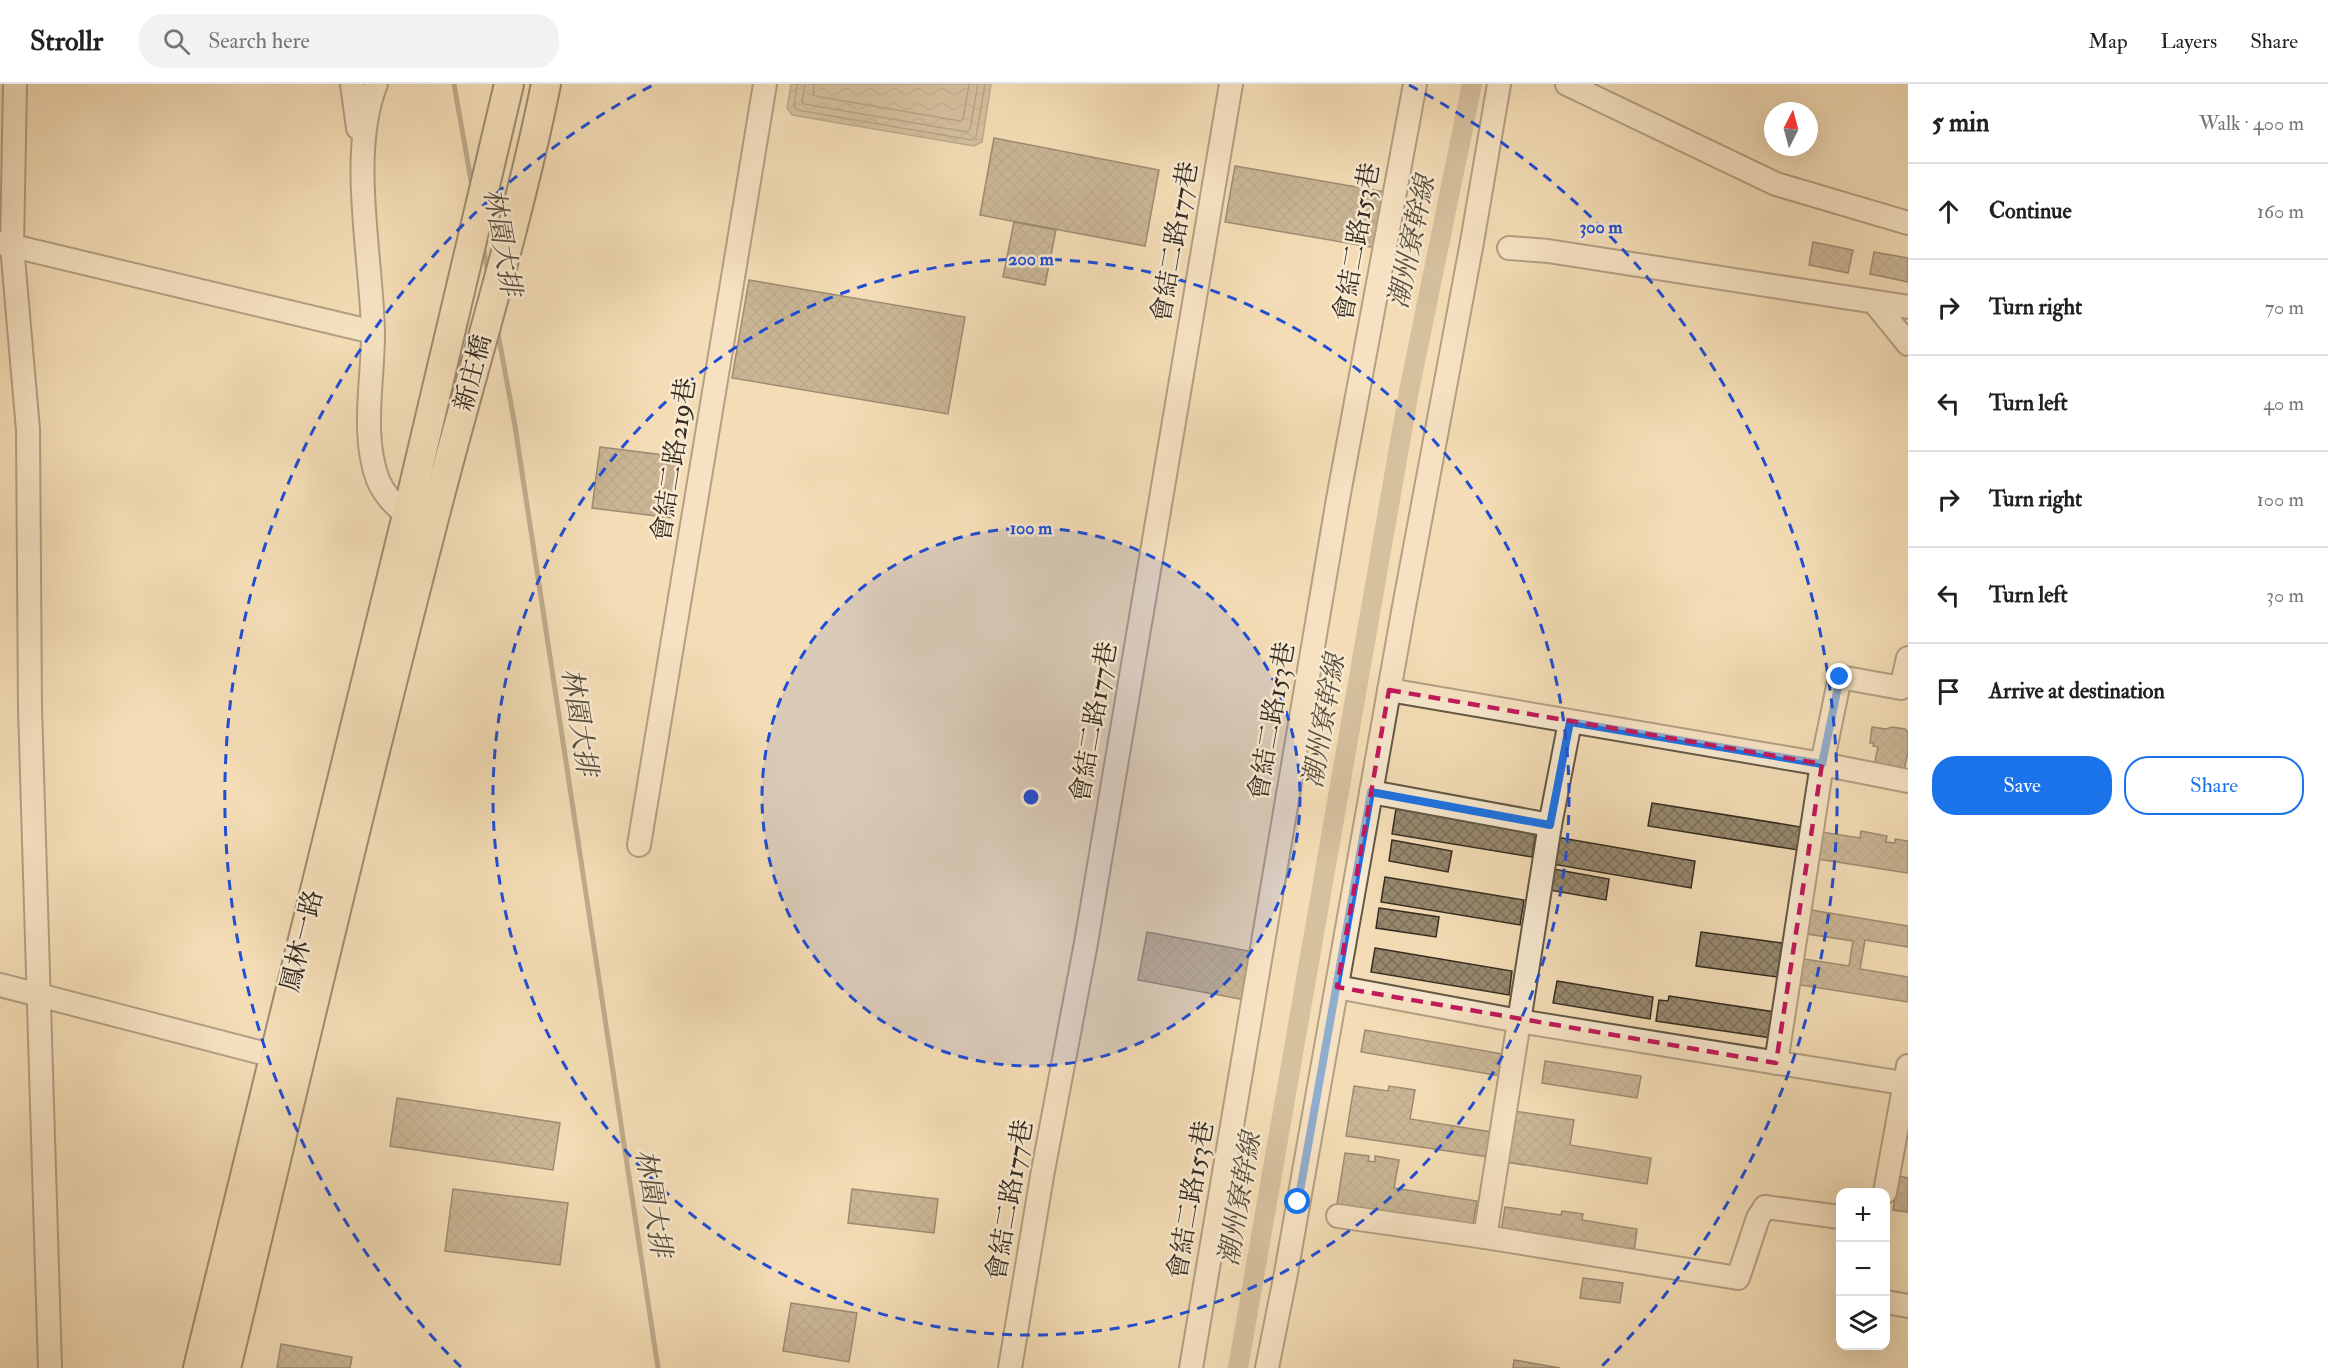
<!DOCTYPE html>
<meta charset="utf-8">
<style>
body{margin:0;font-family:"IM FELL Double Pica","Noto Serif TC",serif;background:#f2f2f2;color:#202124}
.controls{position:absolute;right:18px;bottom:18px;display:grid;overflow:hidden;border-radius:12px;box-shadow:0 6px 24px #0002}
.controls button{width:54px;height:54px;display:grid;place-items:center;padding:0;border:0;border-bottom:2px solid #e0e0e0;background:#fff;color:#202124;font:30px sans-serif}
.compass{position:absolute;left:1764px;top:18px;width:54px;height:54px;border-radius:50%;background:#fff;box-shadow:0 6px 24px #0002;rotate:6deg}
.stop{position:absolute;width:18px;height:18px;margin:-14px;border:4px solid #1a73e8;border-radius:50%;background:#fff}
.stop.end{background:#1a73e8;border-color:#fff;box-shadow:0 2px 6px #0008}
.list{margin:0;padding:0;list-style:none}
h2{display:flex;justify-content:space-between;align-items:center;height:78px;margin:0;padding:0 24px;font-size:26px}
h2 small{font-size:20px;font-weight:400;color:#757577}
.list li{display:grid;grid-template-columns:39px 1fr auto;gap:18px;align-items:center;box-sizing:border-box;height:96px;padding:0 24px;border-top:2px solid #e0e0e0}
.list b{display:block;font-size:22px;white-space:nowrap}
.list em{font-size:20px;font-style:normal;color:#757577}
.actions{display:flex;gap:12px;padding:18px 24px}
.actions a{flex:1;padding:14px 0;border:2px solid #1a73e8;border-radius:24px;text-align:center;font-size:21px;color:#1a73e8}
.actions .main{background:#1a73e8;color:#fff}
.icon{flex:none;width:33px;height:33px;fill:none;stroke:currentColor;stroke-width:2;stroke-linecap:round;stroke-linejoin:round}
.map{position:relative;flex:none;width:1908px;height:1284px;overflow:hidden}
header{display:flex;align-items:center;gap:36px;box-sizing:border-box;height:84px;padding:0 30px;background:#fff;border-bottom:2px solid #e0e0e0}
header strong{font-size:28px}
nav{display:flex;gap:33px;margin-inline-start:auto;font-size:21px}
.search{width:420px;height:54px;background:#f2f2f2;display:flex;align-items:center;gap:15px;box-sizing:border-box;padding:0 21px;border-radius:24px;color:#757577;font-size:22px}
main{display:flex}
aside{flex:1;background:#fff}
.map>svg:first-child{display:block}
</style>
<header>
<strong>Strollr</strong>
<div class="search"><svg class="icon" aria-label="search" viewBox="0 0 24 24"><circle cx="10" cy="10" r="6"/><path d="M15 15l6 6"/></svg>Search here</div>
<nav><a>Map</a><a>Layers</a><a>Share</a></nav>
</header>
<main>
<div class="map">
<svg width="1908" height="1284" viewBox="0 0 1908 1284">
<defs>
<pattern id="water-waves" width="16" height="10" patternUnits="userSpaceOnUse" patternTransform="scale(1.5)"><rect width="16" height="10" fill="#b2a083"/><path d="M0 5q4-4 8 0t8 0" fill="none" stroke="#91836b"/></pattern>
<pattern id="building-cross-hatch" width="8" height="8" patternUnits="userSpaceOnUse" patternTransform="scale(1.5)"><rect width="8" height="8" fill="#97886e"/><path d="M0 0l8 8M0 8l8-8" fill="none" stroke="#7c6f5a"/></pattern>
</defs>
<rect width="100%" height="100%" fill="#f4ddb6"/>
<filter id="stains"><feTurbulence type="fractalNoise" baseFrequency=".00333" numOctaves="4"/><feColorMatrix values="0 0 0 0 .2 0 0 0 0 .09 0 0 0 0 .02 0 0 0 .5 -.17"/></filter>
<radialGradient id="worn" r=".72"><stop offset=".6" stop-color="#630" stop-opacity="0"/><stop offset="1" stop-color="#630" stop-opacity=".3"/></radialGradient>
<polygon fill="url(#water-waves)" stroke="#7f715c" stroke-width="1.5" points="791,0 991,0 982,58 974,62 792,31 787,24"/>
<g fill="none" stroke-linecap="round" stroke-linejoin="round">
<g stroke="#726652" stroke-width="1.5">
<polyline points="797,0 794,22 797,26 972,56 976,53 985,0"/>
<polyline points="805,0 802,17 804,20 967,48 970,45 978,0"/>
<polyline points="814,0 813,10 815,12 960,37 963,35 969,0"/>
</g>
<g stroke="#7f715c" stroke-width="5">
<polyline points="454,0 472,102"/>
<polyline points="483,161 488,190"/>
<polyline points="497,244 515,342 658,1284"/>
</g>
<polyline stroke="#b2a083" stroke-width="20" points="1238,1284 1409,307 1472,0"/>
</g>
<g fill="url(#building-cross-hatch)" stroke="#332b21" stroke-width="1.5">
<polygon points="994,54 1159,86 1145,162 980,131"/>
<polygon points="1235,82 1392,109 1382,165 1225,138"/>
<polygon points="1014,138 1056,146 1045,201 1003,193"/>
<polygon points="1813,158 1853,166 1848,189 1809,181"/>
<polygon points="1874,168 1908,174 1908,198 1870,190"/>
<polygon points="749,196 965,233 948,330 732,294"/>
<polygon points="600,363 680,373 672,434 592,424"/>
<polygon points="1872,643 1886,645 1892,643 1905,645 1908,648 1908,668 1904,686 1874,682 1878,663 1873,662 1874,659 1870,659"/>
<polygon points="1652,719 1801,743 1798,766 1648,742"/>
<polygon points="1396,725 1536,748 1532,773 1392,750"/>
<polygon points="1861,747 1887,752 1886,758 1895,759 1895,755 1908,757 1908,789 1818,775 1822,748 1860,754"/>
<polygon points="1556,753 1695,777 1691,804 1552,780"/>
<polygon points="1392,756 1452,767 1448,788 1389,777"/>
<polygon points="1553,785 1609,795 1606,816 1549,806"/>
<polygon points="1385,793 1524,816 1520,841 1381,818"/>
<polygon points="1379,824 1439,833 1436,853 1376,844"/>
<polygon points="1805,825 1908,842 1908,863 1865,856 1860,885 1908,893 1908,918 1794,900 1798,874 1849,882 1853,857 1801,849"/>
<polygon points="1147,848 1254,868 1245,916 1138,896"/>
<polygon points="1701,848 1782,859 1777,893 1696,882"/>
<polygon points="1375,864 1512,887 1509,911 1371,888"/>
<polygon points="1557,897 1653,913 1650,935 1553,919"/>
<polygon points="1669,912 1775,928 1771,954 1656,937 1659,916 1668,917"/>
<polygon points="1365,946 1503,970 1500,992 1361,968"/>
<polygon points="1545,977 1641,992 1637,1014 1542,999"/>
<polygon points="1354,1002 1388,1007 1389,1002 1415,1006 1410,1035 1491,1048 1488,1073 1346,1052"/>
<polygon points="397,1014 560,1039 553,1086 390,1062"/>
<polygon points="1514,1027 1574,1036 1570,1061 1651,1074 1647,1100 1506,1078"/>
<polygon points="1345,1069 1369,1072 1368,1077 1375,1078 1375,1072 1399,1076 1394,1104 1477,1117 1473,1140 1337,1120"/>
<polygon points="1898,1092 1908,1094 1908,1128 1893,1126"/>
<polygon points="453,1105 568,1119 560,1181 445,1167"/>
<polygon points="852,1105 938,1115 934,1149 848,1139"/>
<polygon points="1505,1123 1561,1131 1562,1127 1583,1130 1582,1136 1637,1145 1634,1168 1501,1148"/>
<polygon points="1583,1194 1623,1199 1620,1219 1580,1214"/>
<polygon points="791,1219 857,1229 849,1278 783,1267"/>
<polygon points="281,1260 352,1273 350,1284 277,1284"/>
<polygon points="1514,1276 1560,1284 1513,1284"/>
</g>
<g fill="none" stroke-linecap="round" stroke-linejoin="round">
<defs>
<g id="minor">
<polyline points="15,0 12,162 28,346 30,625 50,1284"/>
<polyline points="352,0 358,44"/>
<path d="M376,0C348,70 372,174 373,250C373,297 361,351 378,396C384,410 395,422 407,431"/>
<polyline points="1567,0 1776,100 1908,139"/>
<polyline points="0,159 373,248"/>
<polyline points="1509,164 1548,167 1908,223"/>
<polyline points="1874,218 1908,260"/>
<polyline points="1389,606 1822,680 1908,697"/>
<polyline points="1371,708 1550,741"/>
<polyline points="639,761 765,0"/>
<polyline points="0,901 274,972"/>
<polyline points="1337,903 1519,937 1908,1000"/>
<polyline points="1776,979 1822,680 1840,593 1901,604 1908,574"/>
<polyline points="1885,1108 1908,982"/>
<polyline points="1338,1132 1485,1153 1738,1194 1758,1134 1765,1123 1840,1133"/>
<polyline points="1485,1153 1550,741 1570,638"/>
<polyline points="1886,1218 1908,1222"/>
<polyline points="1010,1284 1042,1092 1086,859 1231,0"/>
<polyline points="1191,1284 1338,415 1415,0"/>
<polyline points="1267,1284 1286,1189 1403,528 1472,158 1499,0"/>
</g>
<g id="major">
<polyline points="198,1284 407,431 509,0"/>
<path d="M226,1284C294,1002 360,719 433,438C470,292 516,148 546,0"/>
</g>
</defs>
<use href="#minor" stroke="#635846" stroke-width="26"/>
<use href="#major" stroke="#332b21" stroke-width="32"/>
<use href="#minor" stroke="#f8e9d0" stroke-width="22"/>
<use href="#major" stroke="#f4ddb6" stroke-width="28"/>
</g>
<g fill="none" stroke-linecap="round" stroke-linejoin="round">
<polyline stroke="#1a73e8" stroke-width="8" points="1298,1118 1371,708 1550,741 1570,638 1822,680 1840,593"/>
</g>
<path d="M0 0H1908V1284H0ZM1389,606L1822,680L1776,979L1337,903Z" fill="#f4ddb6" fill-opacity=".55" fill-rule="evenodd"/>
<path fill="none" stroke="#c2185b" stroke-width="4.5" stroke-dasharray="12 8" stroke-linejoin="round" d="M1389,606L1822,680L1776,979L1337,903Z"/>
<circle cx="1031" cy="713" r="269" fill="#1d4ed8" fill-opacity=".12"/>
<g fill="none" stroke="#1d4ed8" stroke-width="3" stroke-dasharray="10 8">
<circle cx="1031" cy="713" r="269"/>
<circle cx="1031" cy="713" r="538"/>
<path d="M461 1283A806 806 0 0 1 653 1M1409 1A806 806 0 0 1 1601 1283"/>
</g>
<g text-anchor="middle" dominant-baseline="central" stroke-width="5" stroke-linejoin="round" paint-order="stroke">
<g font-size="26" fill="#332b21" stroke="#f8e9d0">
<text transform="translate(1175 158) rotate(-80)">會結二路177巷</text>
<text transform="translate(1357 158) rotate(-80)">會結二路153巷</text>
<text transform="translate(473 289) rotate(-75)">新庄橋</text>
<text transform="translate(674 376) rotate(-81)">會結二路219巷</text>
<text transform="translate(1272 637) rotate(-80)">會結二路153巷</text>
<text transform="translate(1094 638) rotate(-80)">會結二路177巷</text>
<text transform="translate(302 857) rotate(-76)">鳳林一路</text>
<text transform="translate(1010 1116) rotate(-80)">會結二路177巷</text>
<text transform="translate(1191 1116) rotate(-80)">會結二路153巷</text>
</g>
<g font-size="27" font-style="italic" fill="#594e3e" stroke="#f8e9d0">
<text transform="translate(502 158) rotate(80)">林園大排</text>
<text transform="translate(1412 158) rotate(-78)">潮州寮幹線</text>
<text transform="translate(1324 637) rotate(-80)">潮州寮幹線</text>
<text transform="translate(579 638) rotate(81)">林園大排</text>
<text transform="translate(1240 1115) rotate(-80)">潮州寮幹線</text>
<text transform="translate(653 1119) rotate(81)">林園大排</text>
</g>
</g>
<circle cx="1031" cy="713" r="9" fill="#1d4ed8" stroke="#f8e9d0" stroke-width="3"/>
<g font-size="18" text-anchor="middle" font-weight="bold" fill="#1d4ed8" stroke="#f8e9d0" stroke-width="5" stroke-linejoin="round" paint-order="stroke">
<text x="1601" y="149">300 m</text>
<text x="1031" y="181">200 m</text>
<text x="1031" y="450">100 m</text>
</g>
<rect width="100%" height="100%" filter="url(#stains)"/>
<rect width="100%" height="100%" fill="url(#worn)"/>
</svg>
<div class="controls">
<button>+</button>
<button>−</button>
<button><svg class="icon" aria-label="layers" viewBox="0 0 24 24"><path d="M12 4l9 5-9 5-9-5zM3 14l9 5 9-5"/></svg></button>
</div>
<svg class="compass" viewBox="-18 -18 36 36"><path d="M0-13l5 13h-10z" fill="#e53935"/><path d="M0 13l5-13h-10z" fill="#757577"/></svg>
<div class="stop" style="left:1298px;top:1118px"></div>
<div class="stop end" style="left:1840px;top:593px"></div>
</div>
<aside>
<h2>5 min<small>Walk · 400 m</small></h2>
<ul class="list">
<li><svg class="icon" aria-label="ahead" viewBox="0 0 24 24"><path d="M12 20V5M6 11l6-6 6 6"/></svg><div><b>Continue</b></div><em>160 m</em></li>
<li><svg class="icon" aria-label="right" viewBox="0 0 24 24"><path d="M7 20v-9h11M14 6l5 5-5 5"/></svg><div><b>Turn right</b></div><em>70 m</em></li>
<li><svg class="icon" aria-label="left" viewBox="0 0 24 24"><path d="M17 20v-9H6M10 6l-5 5 5 5"/></svg><div><b>Turn left</b></div><em>40 m</em></li>
<li><svg class="icon" aria-label="right" viewBox="0 0 24 24"><path d="M7 20v-9h11M14 6l5 5-5 5"/></svg><div><b>Turn right</b></div><em>100 m</em></li>
<li><svg class="icon" aria-label="left" viewBox="0 0 24 24"><path d="M17 20v-9H6M10 6l-5 5 5 5"/></svg><div><b>Turn left</b></div><em>30 m</em></li>
<li><svg class="icon" aria-label="arrive" viewBox="0 0 24 24"><path d="M6 21V4h12l-3 4 3 4H6"/></svg><div><b>Arrive at destination</b></div></li>
</ul>
<div class="actions"><a class="main">Save</a><a>Share</a></div>
</aside>
</main>
